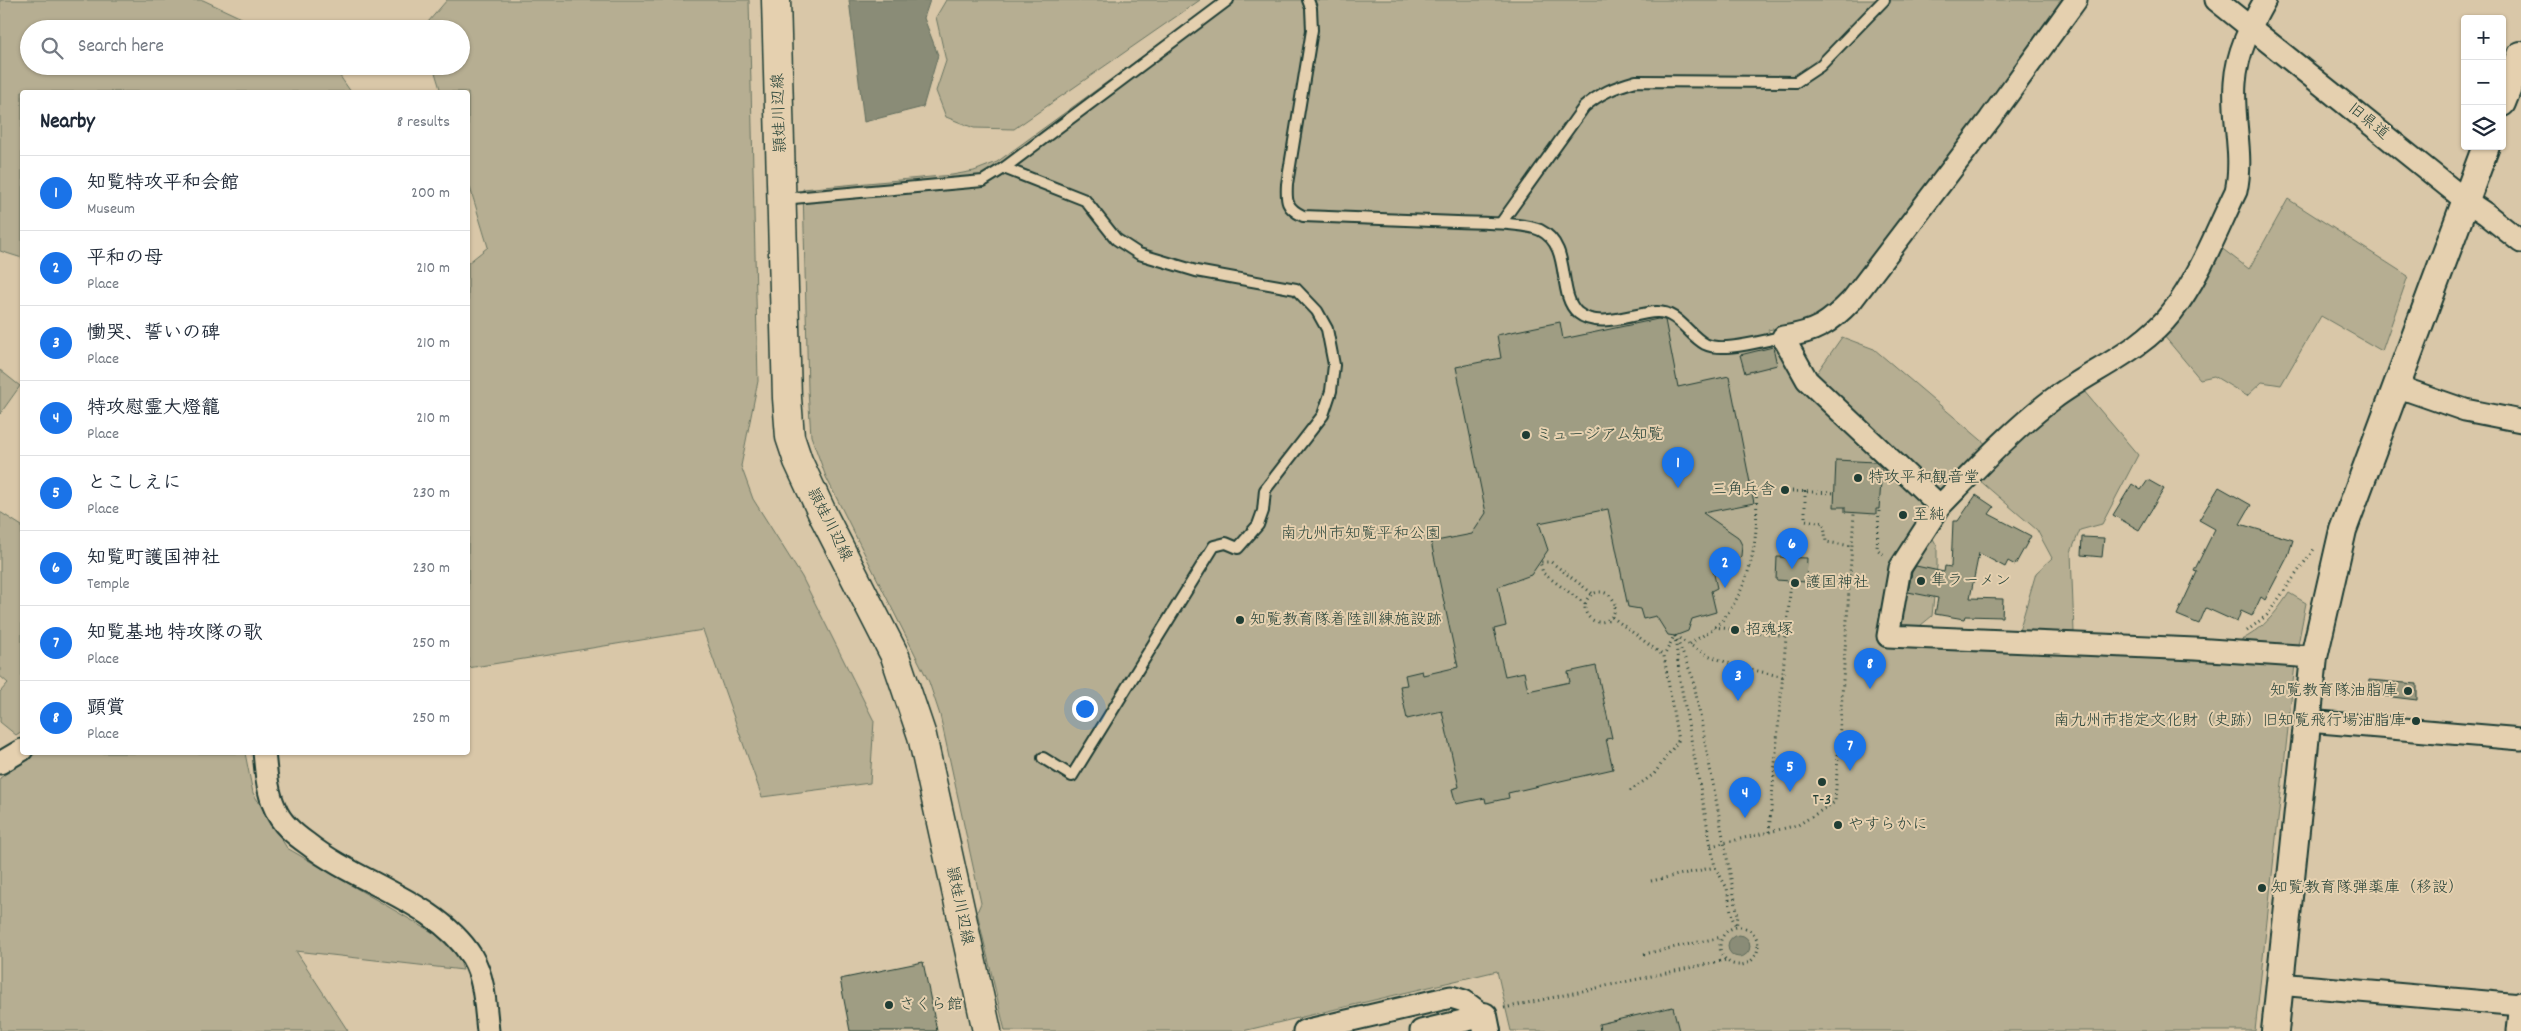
<!DOCTYPE html>
<meta charset="utf-8">
<style>
body{margin:0;font-family:Dekko,"Klee One",sans-serif;background:#f6f6f7;color:#1f2937}
.controls{position:absolute;right:15px;top:15px;display:grid;overflow:hidden;border-radius:5px;box-shadow:0 1px 4px #0004}
.controls button{width:45px;height:45px;display:grid;place-items:center;padding:0;border:0;border-bottom:1px solid #e0e1e3;background:#fff;color:#1f2937;font:25px sans-serif}
.you{position:absolute;left:1084px;top:708px;width:18px;height:18px;margin:-12px;border:4px solid #fff;border-radius:50%;background:#1a73e8;box-shadow:0 0 0 8px #1a73e833}
.badge{display:grid;place-items:center;width:32px;height:32px;border-radius:50%;background:#1a73e8;color:#fff;font-size:16px;font-weight:700}
.pin{position:absolute;translate:-50% -41px;filter:drop-shadow(0 1px 2px #0008)}
.pin::after{content:'';position:absolute;top:26px;width:18px;height:15px;background:inherit;clip-path:polygon(0 0,100% 0,50% 100%)}
.list{margin:0;padding:0;list-style:none}
h2{display:flex;justify-content:space-between;align-items:center;height:65px;margin:0;padding:0 20px;font-size:21px}
h2 small{font-size:16px;font-weight:400;color:#747a83}
.list li{display:grid;grid-template-columns:32px 1fr auto;gap:15px;align-items:center;box-sizing:border-box;height:75px;padding:0 20px;border-top:1px solid #e0e1e3}
.list b{display:block;font-size:19px;white-space:nowrap}
.list p{margin:0;font-size:16px;white-space:nowrap;color:#747a83}
.list em{font-size:16px;font-style:normal;color:#747a83}
.icon{flex:none;width:28px;height:28px;fill:none;stroke:currentColor;stroke-width:2;stroke-linecap:round;stroke-linejoin:round}
.map{position:relative;flex:none;width:2521px;height:1031px;overflow:hidden}
.search{position:absolute;background:#fff;box-shadow:0 1px 4px #0004;left:20px;top:20px;width:450px;height:55px;display:flex;align-items:center;gap:12px;box-sizing:border-box;padding:0 18px;border-radius:28px;color:#747a83;font-size:19px}
.panel{position:absolute;background:#fff;box-shadow:0 1px 4px #0004;left:20px;top:90px;width:450px;height:665px;border-radius:5px}
.map>svg:first-child{display:block}
</style>
<div class="map">
<svg width="2521" height="1031" viewBox="0 0 2521 1031">
<rect width="100%" height="100%" fill="#d9c7a8"/>
<filter id="ink" filterUnits="userSpaceOnUse"><feTurbulence type="fractalNoise" baseFrequency=".02" numOctaves="2"/><feDisplacementMap in="SourceGraphic" scale="10" xChannelSelector="R" yChannelSelector="G"/><feConvolveMatrix kernelMatrix="1 2 1 2 8 2 1 2 1" color-interpolation-filters="sRGB"/></filter>
<g filter="url(#ink)">
<g fill="#b6ae92" stroke="#6a7663">
<polygon points="0,0 203,0 265,29 29,29 29,66 333,66 351,92 22,92 22,258 0,251"/>
<polygon points="447,0 749,0 758,381 741,466 753,499 802,577 874,721 870,783 762,797 703,630 468,668 468,263 488,247 468,181 468,92 441,92 433,66 461,66 461,29 422,29"/>
<polygon points="946,0 1200,0 1014,129 974,128 946,117 936,91 946,61 936,17"/>
<polygon points="1220,0 2066,0 1977,126 1832,309 1813,321 1768,330 1801,383 1921,497 1929,512 1931,535 1937,546 1937,566 1932,616 1915,630 2295,664 2255,1031 1511,1031 1497,971 1243,1031 1005,1031 977,912 981,903 940,715 929,682 826,477 811,436 808,390 803,189 952,175 974,171 997,162"/>
<polygon points="2288,199 2408,276 2382,351 2321,316 2281,385 2262,382 2247,396 2214,376 2200,379 2164,336 2220,247 2249,269"/>
<polygon points="1842,337 1874,349 1987,445 1939,496 1814,377"/>
<polygon points="0,370 20,386 0,414"/>
<polygon points="2083,390 2138,455 2102,524 2080,530 2071,552 2074,632 2019,631 2036,573 2052,558 2037,530 1978,479 2053,409"/>
<polygon points="0,512 22,526 22,731 16,735 0,722 0,692 8,683 0,676"/>
<path d="M2289,593L2306,603L2297,650L2228,646C2258,634 2272,619 2289,593Z"/>
<polygon points="36,753 245,753 253,793 287,848 437,935 459,958 463,970 296,951 348,1031 0,1031 0,778"/>
</g>
<g fill="#8a8c77" stroke="#5f6c5c">
<polygon points="849,0 930,0 924,18 938,55 923,107 864,122"/>
<circle cx="1739" cy="946" r="11"/>
</g>
<g fill="#9f9d83" stroke="#1f3d34">
<polygon points="1658,319 1665,320 1678,387 1729,376 1754,503 1703,513 1738,537 1742,545 1741,556 1733,565 1713,570 1717,588 1711,591 1716,612 1692,619 1688,631 1675,636 1668,635 1656,616 1643,619 1640,609 1628,607 1608,509 1539,523 1548,550 1531,575 1498,587 1506,626 1494,629 1505,676 1524,672 1528,691 1570,682 1568,672 1596,666 1612,738 1606,739 1613,769 1508,793 1509,798 1486,803 1485,798 1456,804 1452,789 1459,787 1442,711 1407,719 1400,686 1407,685 1405,675 1422,671 1423,675 1458,667 1431,542 1472,534 1486,513 1456,367 1501,358 1497,335 1560,322 1563,339"/>
<polygon points="1773,347 1777,365 1745,373 1740,355"/>
<polygon points="1836,460 1875,462 1882,468 1879,509 1876,509 1876,514 1845,512 1845,507 1834,507"/>
<polygon points="2148,480 2164,489 2139,530 2113,515 2132,484 2141,490"/>
<polygon points="2219,487 2251,505 2240,524 2293,540 2288,556 2265,600 2261,597 2252,616 2241,611 2237,622 2206,608 2199,624 2177,615 2197,572 2194,571 2215,529 2199,520"/>
<polygon points="1976,495 1994,507 1989,514 2031,536 2015,565 2008,561 2005,567 1979,553 1970,598 2003,599 2002,617 1965,616 1964,619 1935,614 1938,598 1908,592 1912,572 1916,566 1944,572 1945,566 1951,567 1953,521 1958,521"/>
<polygon points="2082,537 2104,538 2102,557 2081,555"/>
<polygon points="1777,557 1807,558 1806,582 1776,580"/>
<polygon points="2369,680 2417,684 2417,700 2367,694"/>
<polygon points="923,962 937,1031 850,1031 840,979"/>
<polygon points="1673,1007 1679,1031 1600,1031 1599,1024"/>
</g>
<g fill="none" stroke-linecap="round" stroke-linejoin="round">
<defs>
<g id="service">
<path d="M1308,0L1311,8L1312,30L1287,184C1286,201 1286,208 1303,216C1354,218 1406,220 1457,222C1479,223 1520,222 1540,230C1573,246 1556,294 1578,313C1599,330 1633,313 1656,312C1678,311 1688,335 1705,344C1723,353 1763,340 1783,337"/>
<polyline points="1004,168 1085,200 1116,239 1139,254 1196,271 1296,289 1317,311 1327,329 1334,365 1331,391 1323,415 1265,490 1263,511 1258,525 1238,548 1226,543 1214,546 1072,776 1043,758"/>
<polyline points="782,199 983,181 1004,168 1228,0"/>
<path d="M1501,223L1584,107C1600,93 1615,87 1636,81L1796,82L1820,66L1884,0"/>
</g>
<g id="minor">
<path d="M2076,0L1990,119L1852,300C1829,324 1816,332 1783,337L1807,380L1940,506L1900,568L1888,636L2195,649L2314,657"/>
<polyline points="2216,0 2465,200 2486,214 2521,242"/>
<polyline points="2396,386 2465,410 2521,421"/>
<path d="M1940,506C1976,469 2012,430 2053,399C2093,369 2141,352 2172,312C2199,278 2217,230 2236,191C2244,155 2232,119 2235,83C2237,52 2250,27 2265,0"/>
<polyline points="2308,721 2521,739"/>
<path d="M264,752C266,771 267,791 275,808C281,824 295,835 308,844C357,883 438,902 472,957C485,979 485,1006 488,1031"/>
<polyline points="0,763 22,750"/>
<polyline points="2279,984 2521,1005"/>
<polyline points="1304,1031 1451,997 1464,1001 1484,1016"/>
<polyline points="1421,1031 1484,1016"/>
<polyline points="2518,1031 2521,1003"/>
</g>
<g id="tertiary">
<polyline points="2502,103 2521,55"/>
<polyline points="1484,1016 1487,1031"/>
<polyline points="2275,1031 2314,657 2343,530 2486,146"/>
</g>
<polyline id="primary" points="776,0 787,398 790,437 798,461 824,517 895,656 922,736 987,1031"/>
</defs>
<use href="#service" stroke="#1f3d34" stroke-width="14"/>
<use href="#minor" stroke="#1f3d34" stroke-width="25"/>
<use href="#tertiary" stroke="#1f3d34" stroke-width="30"/>
<use href="#primary" stroke="#1f3d34" stroke-width="31"/>
<g stroke="#1f3d34" stroke-width="3" stroke-dasharray="1 4" stroke-linecap="butt">
<polyline points="1792,491 1835,493"/>
<polyline points="1805,491 1805,520 1824,523 1826,542 1852,546"/>
<polyline points="1879,511 1877,549 1884,555"/>
<circle cx="1600" cy="607" r="15"/>
<polyline points="1585,604 1543,573 1540,562 1551,562 1593,594"/>
<polyline points="1612,617 1664,656"/>
<polyline points="1714,627 1788,636"/>
<polyline points="2247,631 2267,615 2314,549"/>
<polyline points="1675,636 1680,680 1715,867 1727,888 1732,917 1736,927"/>
<polyline points="1675,636 1705,654 1736,666 1784,677"/>
<polyline points="1677,640 1693,678 1738,916 1736,927"/>
<path d="M1690,644C1701,636 1717,628 1724,618C1753,581 1759,535 1756,489L1777,490"/>
<polyline points="1630,791 1654,774 1678,741 1664,656 1674,636"/>
<polyline points="1769,832 1791,581"/>
<polyline points="1711,846 1798,825 1835,802 1854,514"/>
<polyline points="1651,881 1715,867"/>
<circle cx="1739" cy="946" r="19"/>
<polyline points="1644,954 1722,937"/>
<polyline points="1504,1008 1726,960"/>
</g>
<use href="#service" stroke="#e5d0af" stroke-width="10"/>
<use href="#minor" stroke="#e5d0af" stroke-width="21"/>
<use href="#tertiary" stroke="#e5d0af" stroke-width="26"/>
<use href="#primary" stroke="#e5d0af" stroke-width="28"/>
</g>
</g>
<g fill="#1f3d34" stroke="#e5d0af" stroke-width="2">
<circle cx="1526" cy="435" r="5"/>
<circle cx="1858" cy="478" r="5"/>
<circle cx="1785" cy="490" r="5"/>
<circle cx="1903" cy="515" r="5"/>
<circle cx="1921" cy="581" r="5"/>
<circle cx="1795" cy="583" r="5"/>
<circle cx="1240" cy="620" r="5"/>
<circle cx="1735" cy="630" r="5"/>
<circle cx="2408" cy="691" r="5"/>
<circle cx="2416" cy="721" r="5"/>
<circle cx="1822" cy="782" r="5"/>
<circle cx="1838" cy="825" r="5"/>
<circle cx="2262" cy="888" r="5"/>
<circle cx="889" cy="1005" r="5"/>
</g>
<g text-anchor="middle" dominant-baseline="central" stroke-width="4" stroke-linejoin="round" paint-order="stroke">
<g font-size="16" fill="#1f3d34" stroke="#e5d0af">
<text transform="translate(780 113) rotate(-92)">頴娃川辺線</text>
<text transform="translate(2368 122) rotate(39)">旧県道</text>
<text transform="translate(829 525) rotate(63)">頴娃川辺線</text>
<text transform="translate(959 906) rotate(78)">頴娃川辺線</text>
</g>
<g font-size="16" fill="#1f3d34" stroke="#e5d0af" text-anchor="start">
<text x="1536" y="435">ミュージアム知覧</text>
<text x="1868" y="478">特攻平和観音堂</text>
<text x="1775" y="490" text-anchor="end">三角兵舎</text>
<text x="1913" y="515">至純</text>
<text x="1931" y="581">隼ラーメン</text>
<text x="1805" y="583">護国神社</text>
<text x="1250" y="620">知覧教育隊着陸訓練施設跡</text>
<text x="1745" y="630">招魂塚</text>
<text x="2398" y="691" text-anchor="end">知覧教育隊油脂庫</text>
<text x="2406" y="721" text-anchor="end">南九州市指定文化財（史跡）旧知覧飛行場油脂庫</text>
<text x="1822" y="800" text-anchor="middle">T-3</text>
<text x="1848" y="825">やすらかに</text>
<text x="2272" y="888">知覧教育隊弾薬庫（移設）</text>
<text x="899" y="1005">さくら館</text>
</g>
<g font-size="16" fill="#2e483d" stroke="#e5d0af">
<text x="1361" y="534">南九州市知覧平和公園</text>
</g>
</g>
</svg>
<div class="controls">
<button>+</button>
<button>−</button>
<button><svg class="icon" aria-label="layers" viewBox="0 0 24 24"><path d="M12 4l9 5-9 5-9-5zM3 14l9 5 9-5"/></svg></button>
</div>
<div class="you"></div>
<div class="pin badge" style="left:1678px;top:488px">1</div>
<div class="pin badge" style="left:1725px;top:588px">2</div>
<div class="pin badge" style="left:1738px;top:701px">3</div>
<div class="pin badge" style="left:1745px;top:818px">4</div>
<div class="pin badge" style="left:1790px;top:792px">5</div>
<div class="pin badge" style="left:1792px;top:569px">6</div>
<div class="pin badge" style="left:1850px;top:771px">7</div>
<div class="pin badge" style="left:1870px;top:689px">8</div>
<div class="search"><svg class="icon" aria-label="search" viewBox="0 0 24 24"><circle cx="10" cy="10" r="6"/><path d="M15 15l6 6"/></svg>Search here</div>
<section class="panel">
<h2>Nearby<small>8 results</small></h2>
<ul class="list">
<li><span class="badge">1</span><div><b>知覧特攻平和会館</b><p>Museum</p></div><em>200 m</em></li>
<li><span class="badge">2</span><div><b>平和の母</b><p>Place</p></div><em>210 m</em></li>
<li><span class="badge">3</span><div><b>慟哭、誓いの碑</b><p>Place</p></div><em>210 m</em></li>
<li><span class="badge">4</span><div><b>特攻慰霊大燈籠</b><p>Place</p></div><em>210 m</em></li>
<li><span class="badge">5</span><div><b>とこしえに</b><p>Place</p></div><em>230 m</em></li>
<li><span class="badge">6</span><div><b>知覧町護国神社</b><p>Temple</p></div><em>230 m</em></li>
<li><span class="badge">7</span><div><b>知覧基地 特攻隊の歌</b><p>Place</p></div><em>250 m</em></li>
<li><span class="badge">8</span><div><b>顕賞</b><p>Place</p></div><em>250 m</em></li>
</ul>
</section>
</div>
